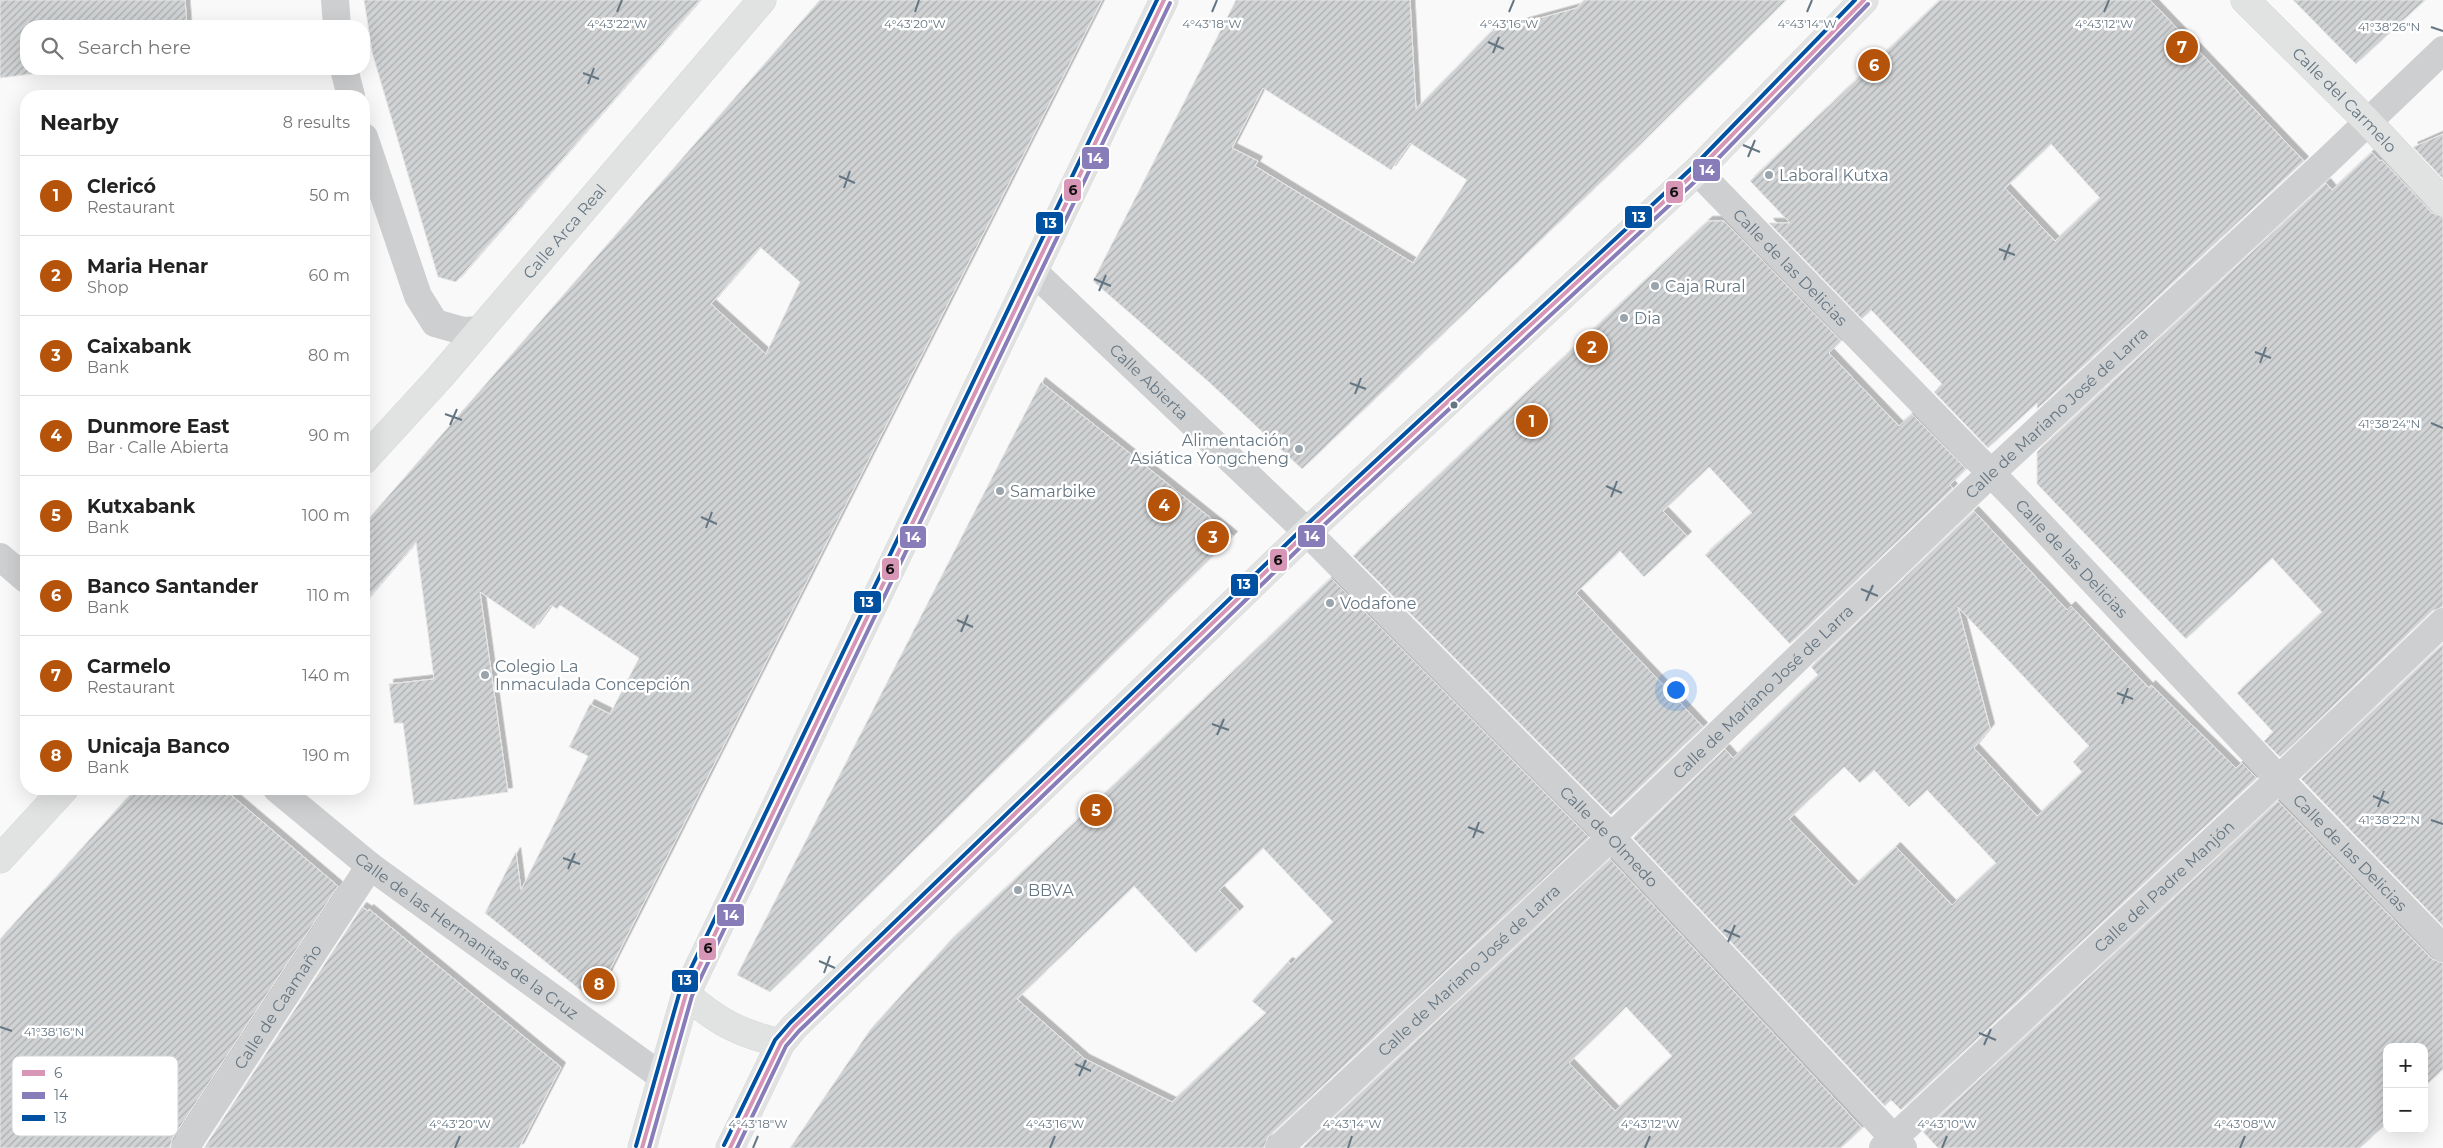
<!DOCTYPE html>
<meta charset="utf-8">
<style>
body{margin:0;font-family:Montserrat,sans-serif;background:#f6f6f6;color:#222}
.controls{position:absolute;right:15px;bottom:15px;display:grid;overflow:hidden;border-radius:10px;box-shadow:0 5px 20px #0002}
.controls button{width:45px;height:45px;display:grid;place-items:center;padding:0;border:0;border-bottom:1px solid #e0e0e0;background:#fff;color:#222;font:25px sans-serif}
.you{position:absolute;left:1675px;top:689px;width:18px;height:18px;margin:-12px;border:4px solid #fff;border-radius:50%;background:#1a73e8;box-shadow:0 0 0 8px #1a73e833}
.badge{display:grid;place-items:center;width:32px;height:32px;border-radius:50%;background:#b45309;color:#fff;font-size:16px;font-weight:700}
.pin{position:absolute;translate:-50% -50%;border:2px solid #fff;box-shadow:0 1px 5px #0006}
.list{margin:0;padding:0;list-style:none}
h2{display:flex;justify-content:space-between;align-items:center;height:65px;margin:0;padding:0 20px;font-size:21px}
h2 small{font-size:16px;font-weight:400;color:#767676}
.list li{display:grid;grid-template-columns:32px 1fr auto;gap:15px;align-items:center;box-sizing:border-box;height:80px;padding:0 20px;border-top:1px solid #e0e0e0}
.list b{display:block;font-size:19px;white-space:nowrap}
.list p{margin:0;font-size:16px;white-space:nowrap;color:#767676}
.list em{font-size:16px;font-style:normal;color:#767676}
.icon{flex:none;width:28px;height:28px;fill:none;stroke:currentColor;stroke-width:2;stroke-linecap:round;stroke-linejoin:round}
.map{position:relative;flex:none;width:2443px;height:1148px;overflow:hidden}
.search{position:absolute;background:#fff;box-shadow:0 5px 20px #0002;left:20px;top:20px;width:350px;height:55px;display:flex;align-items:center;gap:12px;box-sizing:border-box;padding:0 18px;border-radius:20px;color:#767676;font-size:19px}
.panel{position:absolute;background:#fff;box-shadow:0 5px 20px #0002;left:20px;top:90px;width:350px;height:705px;border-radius:20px}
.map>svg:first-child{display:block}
</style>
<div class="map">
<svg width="2443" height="1148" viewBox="0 0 2443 1148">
<defs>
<pattern id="building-hatch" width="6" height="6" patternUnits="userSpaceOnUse" patternTransform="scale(1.25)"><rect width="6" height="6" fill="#d0d2d3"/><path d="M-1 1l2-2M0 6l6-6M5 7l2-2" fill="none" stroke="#acafb1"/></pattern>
<filter id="shadow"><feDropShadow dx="4.5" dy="-4.5" stdDeviation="0" flood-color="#0004"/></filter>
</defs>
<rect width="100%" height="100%" fill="#f9f9f9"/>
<g fill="url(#building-hatch)" stroke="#e8e8e8" fill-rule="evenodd" filter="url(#shadow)">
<polygon points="0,0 185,0 187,26 26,26 26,69 71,69 0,78"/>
<polygon points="364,0 700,0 456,282 438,277 372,52"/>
<path d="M820,0H1102L594,1001L485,913L516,852L521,890L588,756L569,747L590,704L610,714L639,658L560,605L557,609L551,605L534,629L480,592L508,792L414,805L403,723H394L389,684L434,679L416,542L364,603V524ZM760,247L800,282L766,354L711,304Z"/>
<path d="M1236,0H1410L1416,109L1492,31L1577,8L1584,0H1786L1644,141L1302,469L1210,383L1093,281ZM1263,88L1391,170L1410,143L1467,180L1413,263L1255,166L1258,161L1232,148Z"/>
<path d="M1940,0H2150L2304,161L2037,409V403L1988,448L1934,392L1942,384L1874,313L1871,310L1862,319L1769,223H1790L1750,181ZM2051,144L2100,198L2055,241L2005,188Z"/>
<polygon points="2293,0 2425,0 2356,64"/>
<polygon points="2443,134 2443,179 2413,147"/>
<polygon points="2372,152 2380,161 2382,160 2432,213 2443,217 2443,607 2432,611 2280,757 2264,741 2273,732 2237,693 2322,612 2272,558 2186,639 2037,484 2037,452 2326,183 2332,190"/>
<polygon points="1708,221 1724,221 1841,341 1829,353 1899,426 1912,414 1966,469 1950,485 1953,488 1790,644 1705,555 1752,513 1709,467 1663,511 1687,536 1644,577 1620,551 1576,593 1703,727 1611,815 1353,556"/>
<polygon points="1041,382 1233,536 770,992 737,975"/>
<path d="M1974,511L2067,610L2071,606L2149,688L2151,685L2236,768L2242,763L2257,778L1901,1110L1891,1100L1885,1106L1633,838L1725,749L1733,758L1818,675L1811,667ZM1958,607L2089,746L2073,762L2082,772L2037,816L1974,748L1990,728ZM1844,767L1860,783L1874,770L1909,807L1927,790L1996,863L1952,905L1896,847L1854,886L1789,819Z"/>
<path d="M1331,578L1589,837L1268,1137L1264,1148H790L870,1030L950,941ZM1263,848L1333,922L1291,964L1288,962L1252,1001L1266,1013L1172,1102L1085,1059L1017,999L1134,886L1196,953L1239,911L1219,890Z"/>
<polygon points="2443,644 2443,926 2301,779"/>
<polygon points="135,789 224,789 338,886 172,1139 170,1148 0,1148 0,939"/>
<polygon points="2278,801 2432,959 2443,963 2443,1069 2424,1087 2424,1047 2387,1047 2387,1123 2360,1148 1938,1148 1923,1132"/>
<path d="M1610,859L1862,1128L1841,1148H1302ZM1626,1007L1672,1056L1615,1111L1569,1063Z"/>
<polygon points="362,907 368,911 369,909 561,1067 519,1148 204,1148"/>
</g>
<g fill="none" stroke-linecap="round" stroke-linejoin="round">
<defs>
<g id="secondary">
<path id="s7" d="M2245,0L2368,122L2443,202"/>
<path id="s8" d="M364,460L440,377L762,0"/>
<polyline points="0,859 64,789"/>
<path d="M686,994C717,1022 741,1034 781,1043"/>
<polyline points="642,1148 686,994 1164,0"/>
<polyline points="730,1148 781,1043 794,1027 1307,532 1697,171 1864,0"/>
</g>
</defs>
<use href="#secondary" stroke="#d5d6d7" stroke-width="29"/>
<g stroke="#cecfd0" stroke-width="28">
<polyline points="335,0 337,26"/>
<polyline points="344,69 351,96"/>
<polyline points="364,137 418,296 435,323 463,331 480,330"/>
<path id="s1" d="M1697,171L2019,502L2279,779L2443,948"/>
<path id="s2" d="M1034,272L1307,532L1611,837L1903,1148"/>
<polyline points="0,557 26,579"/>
<path id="s3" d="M277,789L370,866L661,1076"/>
<path id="s4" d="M185,1148L370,866"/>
<path id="s5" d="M1279,1148L1611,837L1991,473L2325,163L2443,50"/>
<path id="s6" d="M1883,1148L2279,779L2443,622"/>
</g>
<use href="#secondary" stroke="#e1e2e2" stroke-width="28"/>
<defs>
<g id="bus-1">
<polyline points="642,1148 686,994 1164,0"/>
<polyline points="730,1148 781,1043 794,1027 1307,532 1697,171 1864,0"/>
</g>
<g id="bus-2">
<polyline points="649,1148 692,996 1170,3"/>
<polyline points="737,1148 786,1046 799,1031 1311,537 1701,176 1868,4"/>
</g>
<g id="bus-3">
<polyline points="724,1145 775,1040 790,1023 1303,528 1693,167 1855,0"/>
<polyline points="636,1146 680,991 1157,0"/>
</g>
</defs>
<use href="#bus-1" stroke="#fff" stroke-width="8"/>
<use href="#bus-2" stroke="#fff" stroke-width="8"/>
<use href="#bus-3" stroke="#fff" stroke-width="8"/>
<use href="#bus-1" stroke="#d896b7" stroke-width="4"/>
<use href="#bus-2" stroke="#887cb9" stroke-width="4"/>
<use href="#bus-3" stroke="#0051a1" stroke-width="4"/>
</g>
<path fill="none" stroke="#657683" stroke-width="2" d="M617,12L622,0M915,12L919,0M1212,12L1217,0M1509,12L1514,0M1807,12L1812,0M2104,12L2109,0M2431,27L2443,31M1488,42L1504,49M1493,53L1499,37M583,73L599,79M588,84L594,68M1743,145L1760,152M1748,157L1755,140M839,176L855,183M844,188L850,171M1999,249L2015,255M2004,260L2010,244M1094,279L1111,286M1099,291L1106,275M2255,352L2271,358M2260,363L2266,347M1350,383L1366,389M1355,394L1361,378M445,414L462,420M2431,423L2443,428M450,425L457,409M1606,486L1622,493M1611,497L1617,481M701,517L717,524M706,528L712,512M1861,589L1878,596M1866,601L1873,585M957,620L973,627M961,632L968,615M2117,693L2133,699M2122,704L2128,688M1212,724L1229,730M1217,735L1224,719M2373,796L2389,803M2378,807L2384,791M2431,820L2443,824M1468,827L1484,833M1473,838L1479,822M563,858L580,864M568,869L575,853M1724,930L1740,937M1728,942L1735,925M819,961L835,968M824,973L830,956M0,1027L12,1031M1979,1033L1996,1040M1984,1045L1991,1029M1075,1064L1091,1071M1079,1076L1086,1060M455,1148L460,1136M753,1148L758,1136M1050,1148L1055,1136M1348,1148L1352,1136M1645,1148L1650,1136M1942,1148L1947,1136M2240,1148L2245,1136"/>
<g fill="#99a4ac" stroke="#fff" stroke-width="2">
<circle cx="1769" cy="175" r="5"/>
<circle cx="1655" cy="286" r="5"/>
<circle cx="1624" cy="318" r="5"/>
<circle cx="1299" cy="449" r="5"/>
<circle cx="1000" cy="491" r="5"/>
<circle cx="1330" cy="603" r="5"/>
<circle cx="485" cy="675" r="5"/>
<circle cx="1018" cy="890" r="5"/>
</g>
<circle fill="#657683" stroke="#fff" stroke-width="2" cx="1454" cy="405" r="4.5"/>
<g text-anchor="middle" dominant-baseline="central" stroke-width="5" stroke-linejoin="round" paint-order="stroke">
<g font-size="16" fill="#657683" stroke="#fff">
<text stroke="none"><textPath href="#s7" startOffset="141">Calle del Carmelo</textPath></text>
<text stroke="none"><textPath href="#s8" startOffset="304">Calle Arca Real</textPath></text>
<text stroke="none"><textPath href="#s1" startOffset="134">Calle de las Delicias</textPath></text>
<text stroke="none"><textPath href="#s2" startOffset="159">Calle Abierta</textPath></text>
<text stroke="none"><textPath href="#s5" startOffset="1070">Calle de Mariano José de Larra</textPath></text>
<text stroke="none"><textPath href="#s1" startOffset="539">Calle de las Delicias</textPath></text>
<text stroke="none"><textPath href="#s5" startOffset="665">Calle de Mariano José de Larra</textPath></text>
<text stroke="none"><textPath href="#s2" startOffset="806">Calle de Olmedo</textPath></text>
<text stroke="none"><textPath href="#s1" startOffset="944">Calle de las Delicias</textPath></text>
<text stroke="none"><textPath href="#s6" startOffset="384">Calle del Padre Manjón</textPath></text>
<text stroke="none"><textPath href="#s3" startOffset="240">Calle de las Hermanitas de la Cruz</textPath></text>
<text stroke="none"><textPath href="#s5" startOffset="260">Calle de Mariano José de Larra</textPath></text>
<text stroke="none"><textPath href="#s4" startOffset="169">Calle de Caamaño</textPath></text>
</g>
<g font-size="16" fill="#657683" stroke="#fff" text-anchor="start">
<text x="1779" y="175">Laboral Kutxa</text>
<text x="1665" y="286">Caja Rural</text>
<text x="1634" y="318">Dia</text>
<text x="1289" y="440" text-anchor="end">Alimentación<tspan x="1289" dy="18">Asiática Yongcheng</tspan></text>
<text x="1010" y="491">Samarbike</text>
<text x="1340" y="603">Vodafone</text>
<text x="495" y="666">Colegio La<tspan x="495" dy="18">Inmaculada Concepción</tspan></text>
<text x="1028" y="890">BBVA</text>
</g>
</g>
<rect x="12" y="1056" width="166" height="80" rx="8" fill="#fff" stroke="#d1d6da" stroke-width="1"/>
<rect x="22" y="1070" width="23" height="6" fill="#d896b7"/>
<rect x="22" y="1092" width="23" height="7" fill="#887cb9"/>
<rect x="22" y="1115" width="23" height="6" fill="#0051a1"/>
<g font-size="14" fill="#657683">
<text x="54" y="1078">6</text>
<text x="54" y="1100">14</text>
<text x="54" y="1123">13</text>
</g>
<g font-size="12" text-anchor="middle" fill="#657683" stroke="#fff" stroke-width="5" stroke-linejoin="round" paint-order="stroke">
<text x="1807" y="28">4°43'14"W</text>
<text x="617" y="28">4°43'22"W</text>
<text x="915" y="28">4°43'20"W</text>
<text x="1212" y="28">4°43'18"W</text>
<text x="1509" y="28">4°43'16"W</text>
<text x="2104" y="28">4°43'12"W</text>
<text x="2389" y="31">41°38'26"N</text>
<text x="2389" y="428">41°38'24"N</text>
<text x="2389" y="824">41°38'22"N</text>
<text x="54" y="1036">41°38'16"N</text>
<text x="460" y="1128">4°43'20"W</text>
<text x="758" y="1128">4°43'18"W</text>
<text x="1055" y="1128">4°43'16"W</text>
<text x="1352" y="1128">4°43'14"W</text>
<text x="1650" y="1128">4°43'12"W</text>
<text x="1947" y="1128">4°43'10"W</text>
<text x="2245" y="1128">4°43'08"W</text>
</g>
<g stroke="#fff" stroke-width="2">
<rect x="1081" y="146" width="29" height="24" rx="5" fill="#887cb9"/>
<rect x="1692" y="158" width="29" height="24" rx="5" fill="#887cb9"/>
<rect x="1063" y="178" width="19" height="24" rx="5" fill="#d896b7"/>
<rect x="1665" y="180" width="19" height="24" rx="5" fill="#d896b7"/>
<rect x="1624" y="205" width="29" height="24" rx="5" fill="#0051a1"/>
<rect x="1035" y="211" width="29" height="24" rx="5" fill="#0051a1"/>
<rect x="1297" y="524" width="29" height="24" rx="5" fill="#887cb9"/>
<rect x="899" y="525" width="28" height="24" rx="5" fill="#887cb9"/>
<rect x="1269" y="548" width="19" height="24" rx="5" fill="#d896b7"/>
<rect x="881" y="557" width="19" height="24" rx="5" fill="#d896b7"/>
<rect x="1230" y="573" width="29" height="24" rx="5" fill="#0051a1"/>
<rect x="853" y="590" width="29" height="24" rx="5" fill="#0051a1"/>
<rect x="716" y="903" width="29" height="24" rx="5" fill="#887cb9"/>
<rect x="698" y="937" width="19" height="24" rx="5" fill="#d896b7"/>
<rect x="671" y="969" width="28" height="24" rx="5" fill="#0051a1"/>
</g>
<g font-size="14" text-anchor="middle" font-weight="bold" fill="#fff">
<text x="1095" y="163">14</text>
<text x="1707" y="175">14</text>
<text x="1639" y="222">13</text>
<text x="1050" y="228">13</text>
<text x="1312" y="541">14</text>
<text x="913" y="542">14</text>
<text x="1244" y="589">13</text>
<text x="867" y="607">13</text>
<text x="731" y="920">14</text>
<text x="685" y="985">13</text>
</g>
<g font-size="14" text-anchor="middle" font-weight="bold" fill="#111">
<text x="1073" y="195">6</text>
<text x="1674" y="197">6</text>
<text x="1278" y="565">6</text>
<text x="890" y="574">6</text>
<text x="708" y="953">6</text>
</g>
</svg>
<div class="controls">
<button>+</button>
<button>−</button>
</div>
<div class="you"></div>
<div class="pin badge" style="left:1532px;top:421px">1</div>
<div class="pin badge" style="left:1592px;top:347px">2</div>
<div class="pin badge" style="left:1213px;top:537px">3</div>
<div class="pin badge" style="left:1164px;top:505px">4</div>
<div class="pin badge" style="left:1096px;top:810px">5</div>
<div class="pin badge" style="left:1874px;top:65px">6</div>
<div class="pin badge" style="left:2182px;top:47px">7</div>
<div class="pin badge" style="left:599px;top:984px">8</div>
<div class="search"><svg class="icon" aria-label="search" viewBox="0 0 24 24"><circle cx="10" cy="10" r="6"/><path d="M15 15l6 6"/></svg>Search here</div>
<section class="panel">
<h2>Nearby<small>8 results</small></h2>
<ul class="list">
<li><span class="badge">1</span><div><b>Clericó</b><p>Restaurant</p></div><em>50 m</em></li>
<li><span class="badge">2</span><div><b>Maria Henar</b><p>Shop</p></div><em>60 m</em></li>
<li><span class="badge">3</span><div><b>Caixabank</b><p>Bank</p></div><em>80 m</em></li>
<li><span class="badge">4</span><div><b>Dunmore East</b><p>Bar · Calle Abierta</p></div><em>90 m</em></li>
<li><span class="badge">5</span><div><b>Kutxabank</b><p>Bank</p></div><em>100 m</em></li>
<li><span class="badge">6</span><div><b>Banco Santander</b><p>Bank</p></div><em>110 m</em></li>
<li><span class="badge">7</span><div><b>Carmelo</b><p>Restaurant</p></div><em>140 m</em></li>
<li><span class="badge">8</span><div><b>Unicaja Banco</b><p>Bank</p></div><em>190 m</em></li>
</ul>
</section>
</div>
